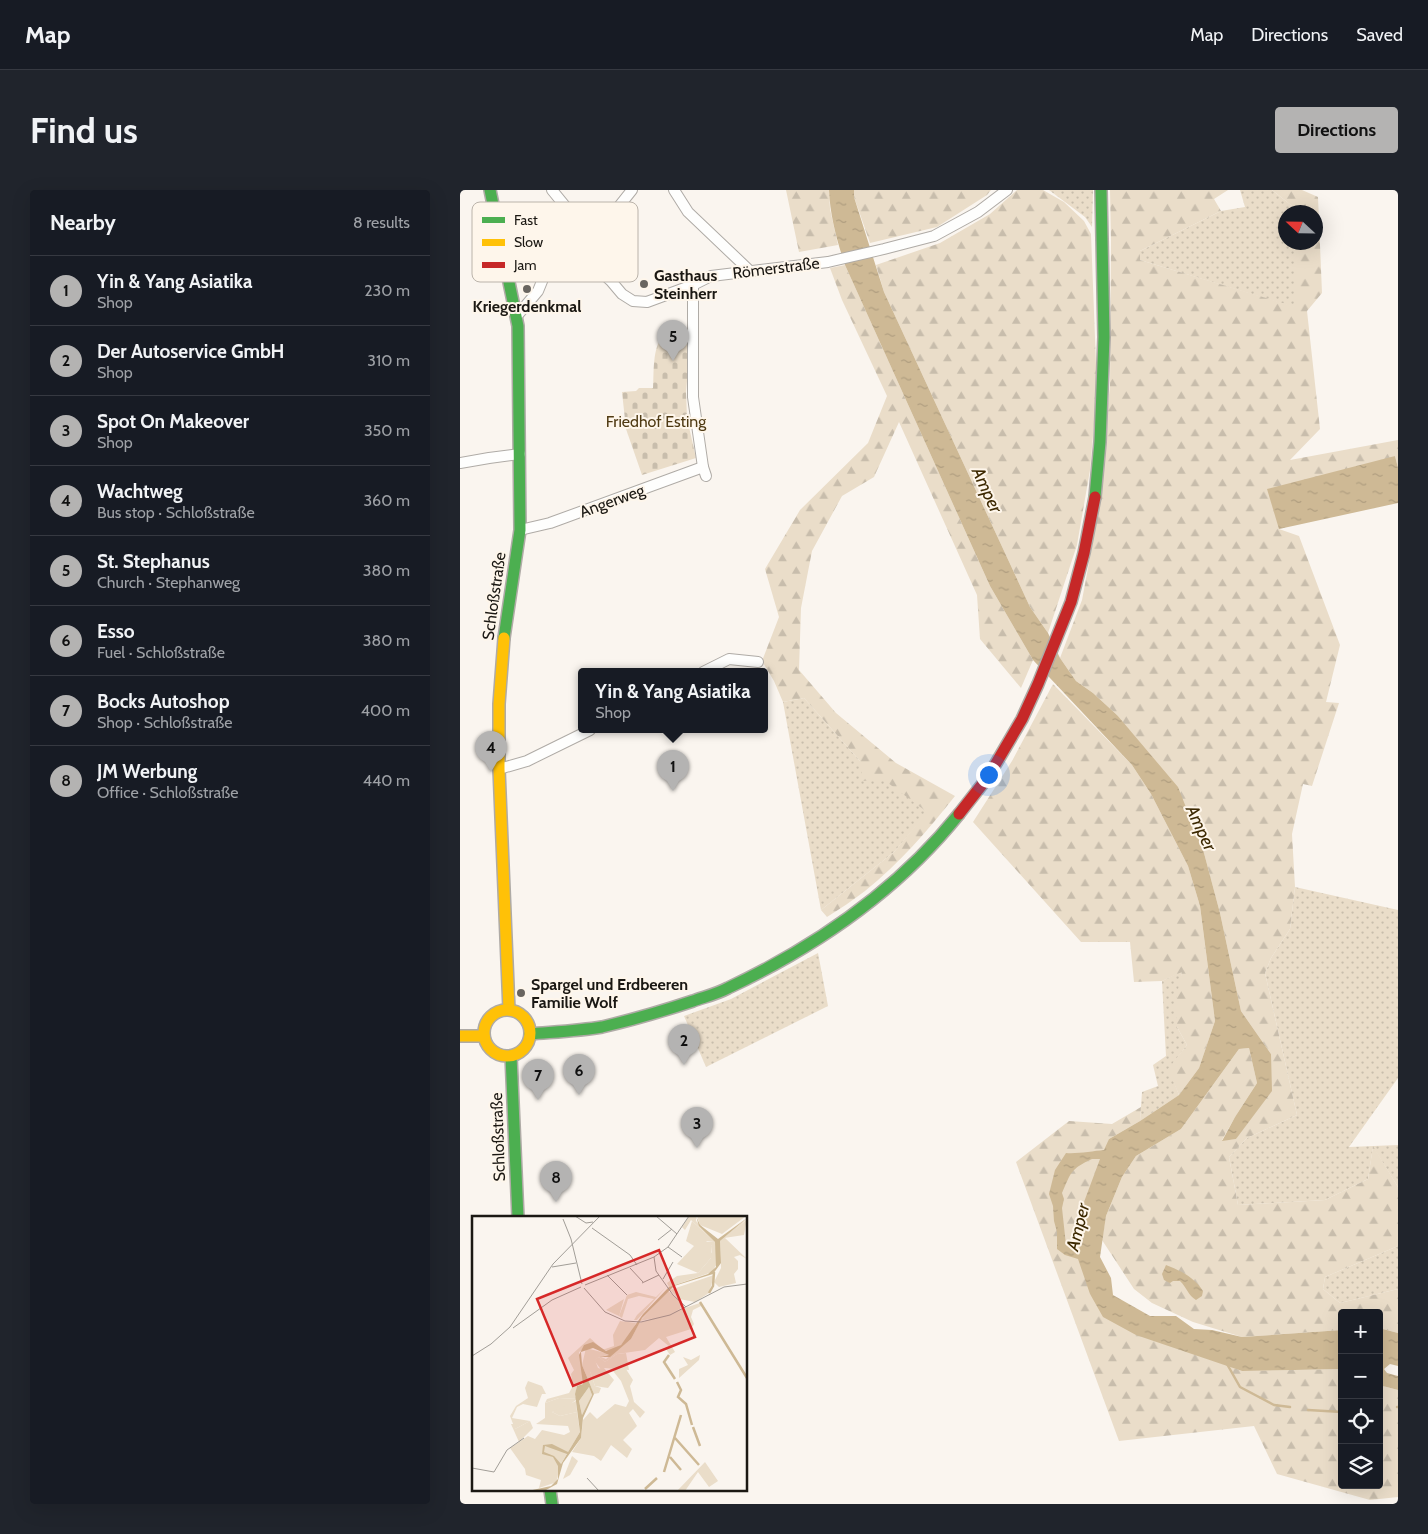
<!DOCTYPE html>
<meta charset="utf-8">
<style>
body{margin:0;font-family:Cabin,sans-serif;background:#20242c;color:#f1f3f6}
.controls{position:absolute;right:15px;bottom:15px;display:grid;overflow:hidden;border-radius:5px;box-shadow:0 5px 20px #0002}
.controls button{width:45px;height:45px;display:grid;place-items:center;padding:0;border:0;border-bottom:1px solid #363941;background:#171b24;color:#f1f3f6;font:25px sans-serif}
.compass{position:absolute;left:818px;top:15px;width:45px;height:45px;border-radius:50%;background:#171b24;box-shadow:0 5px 20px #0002;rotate:292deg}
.you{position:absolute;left:528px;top:584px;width:18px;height:18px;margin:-12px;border:4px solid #fff;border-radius:50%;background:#1a73e8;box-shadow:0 0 0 8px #1a73e833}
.badge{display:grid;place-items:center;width:32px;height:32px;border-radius:50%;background:#b4b3b2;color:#111;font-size:16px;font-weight:700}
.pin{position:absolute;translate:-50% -41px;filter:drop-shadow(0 1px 2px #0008)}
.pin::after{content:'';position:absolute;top:26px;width:18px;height:15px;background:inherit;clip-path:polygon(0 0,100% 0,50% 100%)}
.popup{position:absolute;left:118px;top:478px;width:190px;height:65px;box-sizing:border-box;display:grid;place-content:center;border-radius:5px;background:#171b24;filter:drop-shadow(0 1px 4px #0005);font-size:16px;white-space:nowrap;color:#9ea1a6}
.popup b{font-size:19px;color:#f1f3f6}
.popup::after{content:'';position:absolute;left:50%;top:100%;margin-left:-10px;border:10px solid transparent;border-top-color:#171b24}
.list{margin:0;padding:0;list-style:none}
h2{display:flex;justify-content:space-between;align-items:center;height:65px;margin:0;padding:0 20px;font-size:21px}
h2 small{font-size:16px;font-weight:400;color:#9ea1a6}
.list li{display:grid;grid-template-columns:32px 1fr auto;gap:15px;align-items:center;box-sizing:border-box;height:70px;padding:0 20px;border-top:1px solid #363941}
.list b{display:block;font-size:19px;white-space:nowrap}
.list p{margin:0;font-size:16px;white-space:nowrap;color:#9ea1a6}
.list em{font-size:16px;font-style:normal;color:#9ea1a6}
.icon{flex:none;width:28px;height:28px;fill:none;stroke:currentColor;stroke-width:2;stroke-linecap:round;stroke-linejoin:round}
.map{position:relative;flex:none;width:938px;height:1314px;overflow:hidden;border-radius:5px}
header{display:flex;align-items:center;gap:30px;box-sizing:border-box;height:70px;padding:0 25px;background:#171b24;border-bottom:1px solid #363941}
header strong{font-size:24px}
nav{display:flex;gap:28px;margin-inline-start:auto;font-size:18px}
.intro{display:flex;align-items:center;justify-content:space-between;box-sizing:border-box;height:120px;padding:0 30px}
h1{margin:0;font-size:35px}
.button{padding:12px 22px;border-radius:5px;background:#b4b3b2;color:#111;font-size:18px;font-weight:700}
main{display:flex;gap:30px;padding:0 30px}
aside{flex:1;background:#171b24;border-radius:5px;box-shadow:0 5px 20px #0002}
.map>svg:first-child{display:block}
</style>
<header>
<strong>Map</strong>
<nav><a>Map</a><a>Directions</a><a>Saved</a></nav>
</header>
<div class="intro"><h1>Find us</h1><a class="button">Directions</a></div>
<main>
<aside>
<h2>Nearby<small>8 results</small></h2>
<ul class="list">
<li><span class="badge">1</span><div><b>Yin &amp; Yang Asiatika</b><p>Shop</p></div><em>230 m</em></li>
<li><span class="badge">2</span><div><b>Der Autoservice GmbH</b><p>Shop</p></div><em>310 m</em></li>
<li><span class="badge">3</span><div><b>Spot On Makeover</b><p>Shop</p></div><em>350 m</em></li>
<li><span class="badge">4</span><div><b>Wachtweg</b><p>Bus stop · Schloßstraße</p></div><em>360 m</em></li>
<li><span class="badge">5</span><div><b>St. Stephanus</b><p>Church · Stephanweg</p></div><em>380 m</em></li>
<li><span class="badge">6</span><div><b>Esso</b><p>Fuel · Schloßstraße</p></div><em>380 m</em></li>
<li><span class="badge">7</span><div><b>Bocks Autoshop</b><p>Shop · Schloßstraße</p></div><em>400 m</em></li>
<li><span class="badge">8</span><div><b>JM Werbung</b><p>Office · Schloßstraße</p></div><em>440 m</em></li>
</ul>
</aside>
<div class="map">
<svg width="938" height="1314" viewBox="0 0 938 1314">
<defs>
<pattern id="grass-dots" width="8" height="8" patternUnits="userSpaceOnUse" patternTransform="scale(1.25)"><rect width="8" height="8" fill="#eaddc9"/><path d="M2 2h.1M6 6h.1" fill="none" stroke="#c8bdac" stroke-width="1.8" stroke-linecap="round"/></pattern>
<pattern id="forest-firs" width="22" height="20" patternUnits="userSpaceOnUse" patternTransform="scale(1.25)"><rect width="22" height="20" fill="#eaddc9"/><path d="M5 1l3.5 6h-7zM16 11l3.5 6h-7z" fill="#c8bdac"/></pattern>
<pattern id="cemetery-stones" width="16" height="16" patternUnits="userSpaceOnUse" patternTransform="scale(1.25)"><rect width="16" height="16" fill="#eaddc9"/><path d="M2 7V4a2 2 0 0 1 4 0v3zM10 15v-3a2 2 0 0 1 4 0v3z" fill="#c8bdac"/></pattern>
<pattern id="water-ripples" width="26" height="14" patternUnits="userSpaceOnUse" patternTransform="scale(1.25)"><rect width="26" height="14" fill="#ceb995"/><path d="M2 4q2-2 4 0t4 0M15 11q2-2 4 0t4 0" fill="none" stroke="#b09e80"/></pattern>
</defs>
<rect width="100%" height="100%" fill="#faf5ef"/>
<g fill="url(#grass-dots)">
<polygon points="589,0 633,0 632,37 625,27"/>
<polygon points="780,0 812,0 836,19 836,22 826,22 826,52 836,53 837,118 680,70 680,61 761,21 785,17"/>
<polygon points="344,508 400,571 468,622 434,662 361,720 323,512"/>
<polygon points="835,697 938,720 938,888 889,957 938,955 938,997 913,957 908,989 865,1010 778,1015 769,967 787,948 837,925 805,783 811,768 830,739"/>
<polygon points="358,763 368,816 246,877 224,826 271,809"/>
<polygon points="722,781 717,837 727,855 709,879 719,905 680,931 682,902 698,896 693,875 706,866 702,791"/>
<polygon points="938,1056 938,1099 880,1113 863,1099 865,1087"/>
</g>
<g fill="url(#forest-firs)">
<polygon points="326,0 369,0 370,19 378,55 339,62"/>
<polygon points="394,0 531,0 527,5 477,37 410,53 394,7"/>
<polygon points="557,0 583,0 604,12 624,31 631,44 637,200 630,280 617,355 588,443 570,417 424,102 416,75 480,53 530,24"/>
<polygon points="650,0 768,0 754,9 761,21 680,61 680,70 836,117 836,53 856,52 856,22 836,22 836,19 812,0 842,0 858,7 862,103 847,121 860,239 830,270 938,250 938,278 935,266 819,339 839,346 880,455 866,512 879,513 852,596 843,594 832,644 835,697 830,739 811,768 805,783 837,925 787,948 769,967 778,1015 865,1010 908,989 913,956 938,997 938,1056 865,1087 863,1099 880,1113 938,1099 938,1143 919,1138 919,1123 882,1123 882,1140 782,1147 733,1132 692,1113 674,1099 642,1050 646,1026 662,987 676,966 721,939 779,859 789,858 797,893 775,927 762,950 776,949 811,864 781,821 760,723 744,663 657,525 633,503 616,491 600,468 622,410 632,357 650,196 651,52"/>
<path d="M385,75L530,396L573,470L561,498L520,449L517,405L439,232L414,287L382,306L352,361L341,418L339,480L376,523L436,573L495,606C468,640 439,674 405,701C393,710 380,719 367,727L361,720L434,662L467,622L424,590L403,591L400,571L344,508L323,512L314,491L302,471L319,427L305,379L340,320L408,253L427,206L382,110L370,78Z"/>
<polygon points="593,494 672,575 691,604 728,676 740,716 755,831 739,878 719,905 708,879 727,855 717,837 715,813 722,782 702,791 674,792 670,752 621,752 513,632 552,571"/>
<polygon points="681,917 680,931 649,949 630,1104 749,1168 782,1181 882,1179 882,1295 919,1295 919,1195 938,1200 938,1307 910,1310 817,1284 794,1236 659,1251 556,972 609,931 652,934"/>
</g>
<path fill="url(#cemetery-stones)" d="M218,142L231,147L226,202L227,228L236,268L182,285L166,239L162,202L176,201L179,198H193C194,186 192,155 203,148C206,145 213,144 218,142Z"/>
<g fill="url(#water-ripples)" fill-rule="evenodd">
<path d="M369,0H394V7L424,102L570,417L588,443L600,468L616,491L633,503L657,525L718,597L744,663L760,723L781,821L811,864L812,901L776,949L762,951L775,927L797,893L789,858L779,859L721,939L676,966L662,987L646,1026L640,1067L651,1088L653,1105L690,1126H716L734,1139L752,1140L782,1147L882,1140V1179L782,1181L676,1145L643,1127L630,1104L618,1069L605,1065L597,1059V1042L594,1031L593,1016L589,1004L595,980L606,963C617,964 633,961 644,960L649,949L680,931L719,905L739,878L755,831L740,716L728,676L691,604L672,575L573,470L530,396L385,75C377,51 370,26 369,0ZM632,969H640L624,1012L619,1062L606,1055L602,1018L604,1009L602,1003C611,983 610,979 632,969Z"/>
<polygon points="935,266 938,278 938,313 819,339 807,299"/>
<path d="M706,1075C721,1081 734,1087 743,1101L742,1106L736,1110C728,1105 727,1098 720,1091H713L710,1093L704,1090L702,1084Z"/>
<polygon points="919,1138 938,1143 938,1176 930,1174 924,1179 927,1183 938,1186 938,1200 919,1195"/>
</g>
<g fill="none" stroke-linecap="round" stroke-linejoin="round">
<g stroke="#ceb995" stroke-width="2.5">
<polyline points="767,1174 780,1197 814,1215 830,1217"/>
<polyline points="937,1217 938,1217"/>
<polyline points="848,1220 882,1222"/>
</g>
<defs>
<g id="street">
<polyline points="92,0 141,60 151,90"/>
<polyline points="214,0 228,22 290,81"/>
<polyline points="133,49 172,0"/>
<polyline points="48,82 126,76 139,80 151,91 162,104 173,111 187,112 233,95 251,86 368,72 424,59 474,46 518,22 547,0"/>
<polyline points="233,95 233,207 243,277 246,286"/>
<polyline points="56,127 78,101 87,79"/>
<polyline points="0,273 29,268 60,264"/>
<polyline points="60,340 90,333 243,277"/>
<polyline points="243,482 269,469 298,472"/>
<polyline points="39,579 67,571 130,540"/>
</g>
<g id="fast">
<polyline points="30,0 58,136 60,340 44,448"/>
<polyline points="635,307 640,252 644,147 641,0"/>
<path d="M70,844C93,842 118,841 142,837C172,830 203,821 233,811C244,807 257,804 268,798C355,757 438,700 499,624"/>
<polyline points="51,866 58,1028"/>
<polyline points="90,1300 92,1314"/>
</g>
<g id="slow">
<polyline points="44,448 39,514 39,579 49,820"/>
<circle cx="47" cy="843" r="23"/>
<polyline points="0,846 24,846"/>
</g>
<polyline id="jam" points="499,624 528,587 562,529 578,494 611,412 624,363 635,307"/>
</defs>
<use href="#street" stroke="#afaba6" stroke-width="12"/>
<use href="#fast" stroke="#afaba6" stroke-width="14"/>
<use href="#slow" stroke="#afaba6" stroke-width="14"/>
<use href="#jam" stroke="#afaba6" stroke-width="14"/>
<use href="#street" stroke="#fefefd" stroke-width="10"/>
<use href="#fast" stroke="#4caf50" stroke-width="11"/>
<use href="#slow" stroke="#ffc107" stroke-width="11"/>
<use href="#jam" stroke="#c62828" stroke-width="11"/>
</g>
<g fill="#696560" stroke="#fef6eb" stroke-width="2">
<circle cx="184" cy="94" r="5"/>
<circle cx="67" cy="99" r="5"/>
<circle cx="61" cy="803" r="5"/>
</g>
<g text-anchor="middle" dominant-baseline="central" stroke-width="4" stroke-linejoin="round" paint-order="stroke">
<g font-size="16" fill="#1b1813" stroke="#fef6eb">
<text transform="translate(316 78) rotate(-7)">Römerstraße</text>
<text transform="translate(152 311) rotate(-20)">Angerweg</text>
<text transform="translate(34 406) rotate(-82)">Schloßstraße</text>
<text transform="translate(38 947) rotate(-92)">Schloßstraße</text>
</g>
<g font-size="16" font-weight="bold" fill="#1b1813" stroke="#fef6eb" text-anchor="start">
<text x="194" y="85">Gasthaus<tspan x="194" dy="18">Steinherr</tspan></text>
<text x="67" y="116" text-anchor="middle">Kriegerdenkmal</text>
<text x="71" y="794">Spargel und Erdbeeren<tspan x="71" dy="18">Familie Wolf</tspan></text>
</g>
<g font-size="16" fill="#4f3a13" stroke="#fef6eb">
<text x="196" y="231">Friedhof Esting</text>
</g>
<g font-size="18" font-style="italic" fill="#3c2800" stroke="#fef6eb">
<text transform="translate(527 300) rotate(65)">Amper</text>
<text transform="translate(741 638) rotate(65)">Amper</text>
<text transform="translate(618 1037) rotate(-76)">Amper</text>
</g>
</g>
<g transform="translate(12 1026)">
<rect width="275" height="275" fill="#faf5ef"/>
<path d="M275,2L271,7L253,22L275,43L268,39L262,41L266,45V53L262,58L264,67L247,71L242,66L249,52L248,25ZM220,5L242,25H234L240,30L239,42L226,57L205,48L222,30L214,25ZM152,83L147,100L134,94ZM154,137L157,154L132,152L142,164L136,172L123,170L118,155H130L122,144L127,141L133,146L145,138ZM87,182L105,183L94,192L80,196L88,200L105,196L108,216L87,251L85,266L67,272L69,264L54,259L53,253L38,232L56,220L63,223L70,214L92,219L98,216L96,210L64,208L73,202V187ZM58,205L61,212L47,226L39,208H43V213ZM100,240L106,245L98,259L91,263Z" fill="#eaddc9"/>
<path d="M217,0H224V5L241,22L243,26L246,46L240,56L197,71L195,67L205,60L226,57L239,42L234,38L236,35L240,37V30L233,26L242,25L219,4L213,14L210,11ZM225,0H274L250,18L228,9ZM275,3L272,19L252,22L271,7ZM242,59L237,77L223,86L207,83L198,74ZM194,71L165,104H162L165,99L182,83L167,80L156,83L150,102L147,100L155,79L164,76L184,81ZM196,75L210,86L208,93L193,100L168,105ZM230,86L229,90L221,94L219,101L222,108L219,113L194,121L203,136L198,139L194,133L198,131L187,122L173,134L145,138L133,146L127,141L123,144L126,152L133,154L126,162L118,155L123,170L129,172L127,177L122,178L110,149L114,132L137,138L129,141L134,143L159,123L167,107L228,87L229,89ZM148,105L164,107L159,117L149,129L139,135L130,134L142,130L141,119ZM118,122L128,131L117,129L107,136L112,161L109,169L112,171L105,182L108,169L105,170L103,180L105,183L87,182L73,187L75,183L97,177L101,170L99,158L102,154L96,142ZM228,139L227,144L207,162V153L216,149L211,141L219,144ZM152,150L161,164L158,170L162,186L173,196L168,202L161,193L157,197L165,210L151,224L160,233L155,242L139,229L129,245L122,240L100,236L109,222L111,204L118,196L125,203L143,188L154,191L157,185L149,165L141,155ZM56,165L70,170L74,178H70L65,191L51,188L45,191L40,202L58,205L43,213L38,200L44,190L56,182L53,172ZM117,171L120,179L110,199L107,185ZM104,185L105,196L88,200L80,196ZM233,246L246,265L237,271L226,256L213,275H205Z" fill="#eaddc9"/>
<path d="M224,0L228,9L246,23L275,2L248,25L249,47L241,58L202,70L170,102L159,123L138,141H128L137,139L121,132L109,136L110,149L122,178L111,202L109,222L91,247L85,268L74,274L56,275L79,270L86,263V250L81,241L70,238L71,229L80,228L96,236L108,216L103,178L105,170L111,168L107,139L112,129L121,126L134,135L149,129L171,98L197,71L236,58L244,51L243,26L227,10ZM117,171L120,179L110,199L107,185ZM73,230L95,238L89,248L82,240L72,236Z" fill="#ceb995" fill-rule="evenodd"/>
<path fill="none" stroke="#ceb995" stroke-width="2.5" d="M237,77L241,70L242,56M228,86L275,162M197,139L192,146L203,163M205,166L209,174L206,181L214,188L220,209M221,211L228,230M203,222L227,249M198,241L209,254M192,256L209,199M173,273L185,262"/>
<path fill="none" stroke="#a19d97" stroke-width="1" d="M103,0L114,7L121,6M184,0L205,18M91,3L99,23L110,68M120,12L158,39L165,49M186,24L200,13M196,31L210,41M182,41L184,55L201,79L214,91M80,51L104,47M158,52L171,66M135,59L155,79M191,63L201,46M170,67L187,59M113,69L182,41L196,31L217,0M112,72L133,96L153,105L169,106L198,99L252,71L275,68M41,112L80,84L109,71M0,140L19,128L38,111L81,48L128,0M0,252L22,256L35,234L52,222M115,262L127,275"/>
<path fill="#d62828" fill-opacity="0.15" stroke="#d62828" stroke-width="2.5" d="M187,34L223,121L101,170L65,83Z"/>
<rect width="275" height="275" fill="none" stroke="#1b1813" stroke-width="2.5"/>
</g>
<rect x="12" y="12" width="166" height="80" rx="8" fill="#fef6eb" stroke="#bab3aa" stroke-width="1"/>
<rect x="22" y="27" width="23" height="6" fill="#4caf50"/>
<rect x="22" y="49" width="23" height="7" fill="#ffc107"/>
<rect x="22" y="72" width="23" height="6" fill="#c62828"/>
<g font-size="14" fill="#1b1813">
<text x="54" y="35">Fast</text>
<text x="54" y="57">Slow</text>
<text x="54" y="80">Jam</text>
</g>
</svg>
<div class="controls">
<button>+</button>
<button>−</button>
<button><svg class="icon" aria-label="locate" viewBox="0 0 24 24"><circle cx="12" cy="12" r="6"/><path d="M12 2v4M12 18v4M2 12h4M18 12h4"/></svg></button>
<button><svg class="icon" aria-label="layers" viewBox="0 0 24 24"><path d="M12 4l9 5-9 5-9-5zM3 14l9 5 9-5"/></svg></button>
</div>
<svg class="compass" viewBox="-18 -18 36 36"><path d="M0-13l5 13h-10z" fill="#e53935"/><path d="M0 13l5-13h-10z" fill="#9ea1a6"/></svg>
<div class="you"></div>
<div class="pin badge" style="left:213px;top:601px">1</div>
<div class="popup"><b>Yin &amp; Yang Asiatika</b>Shop</div>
<div class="pin badge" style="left:224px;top:875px">2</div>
<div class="pin badge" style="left:237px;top:958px">3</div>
<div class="pin badge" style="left:31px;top:582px">4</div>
<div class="pin badge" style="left:213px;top:171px">5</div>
<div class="pin badge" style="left:119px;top:905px">6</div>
<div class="pin badge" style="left:78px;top:910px">7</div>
<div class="pin badge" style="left:96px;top:1012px">8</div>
</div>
</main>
